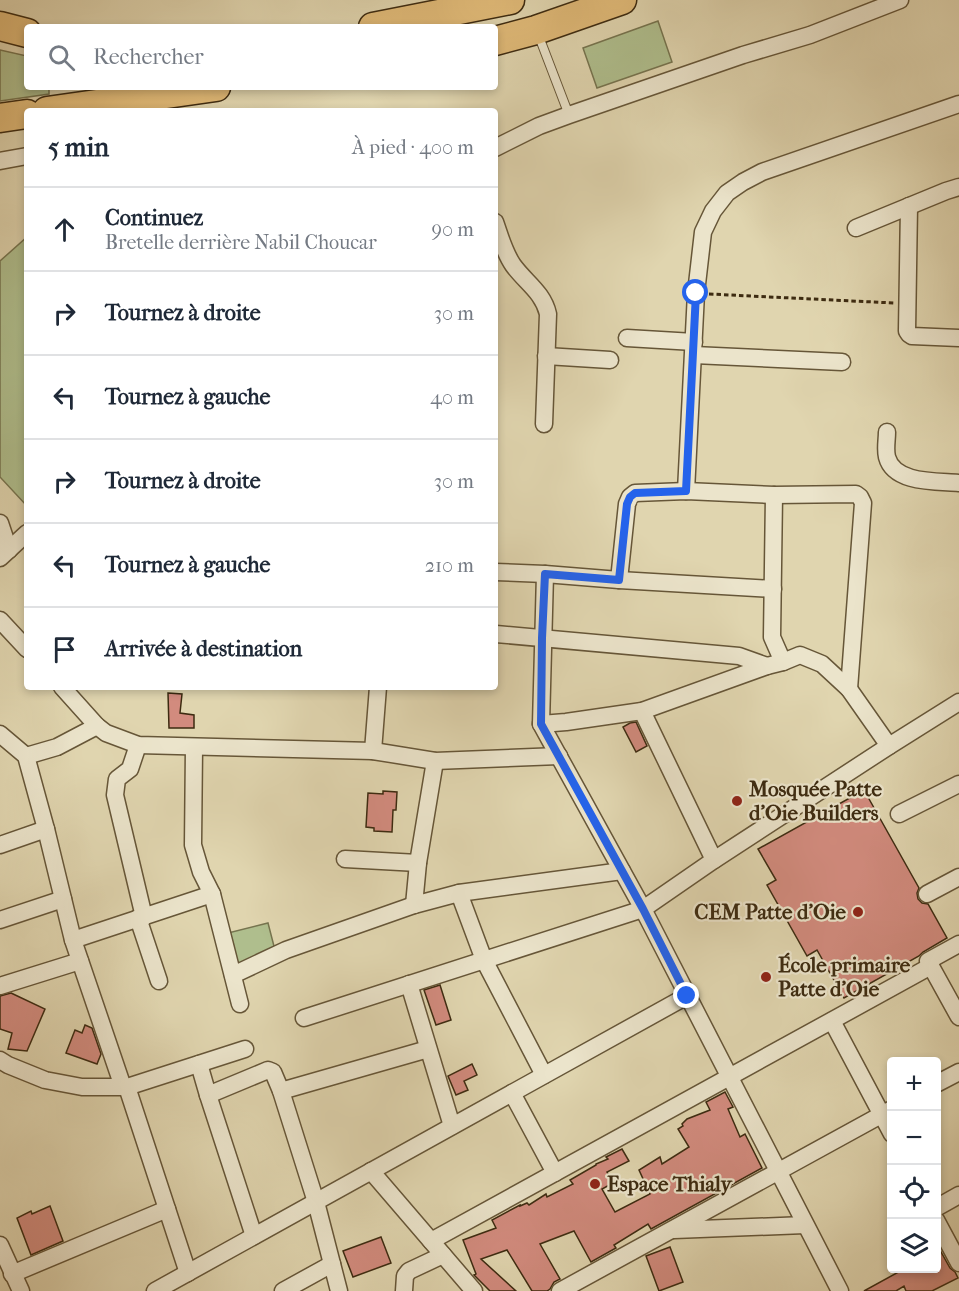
<!DOCTYPE html>
<html lang="fr">
<meta charset="utf-8">
<style>
body{margin:0;font-family:"IM FELL French Canon",serif;background:#f6f6f7;color:#1f2937}
.controls{position:absolute;right:18px;bottom:18px;display:grid;overflow:hidden;border-radius:6px;box-shadow:0 3px 9px #0003}
.controls button{width:54px;height:54px;display:grid;place-items:center;padding:0;border:0;border-bottom:2px solid #e0e1e3;background:#fff;color:#1f2937;font:30px sans-serif}
.stop{position:absolute;width:18px;height:18px;margin:-14px;border:4px solid #2563eb;border-radius:50%;background:#fff}
.stop.end{background:#2563eb;border-color:#fff;box-shadow:0 2px 6px #0008}
.list{margin:0;padding:0;list-style:none}
h2{display:flex;justify-content:space-between;align-items:center;height:78px;margin:0;padding:0 24px;font-size:26px}
h2 small{font-size:20px;font-weight:400;color:#747a83}
.list li{display:grid;grid-template-columns:39px 1fr auto;gap:18px;align-items:center;box-sizing:border-box;height:84px;padding:0 24px;border-top:2px solid #e0e1e3}
.list b{display:block;font-size:22px;white-space:nowrap}
.list p{margin:0;font-size:20px;white-space:nowrap;color:#747a83}
.list em{font-size:20px;font-style:normal;color:#747a83}
.icon{flex:none;width:33px;height:33px;fill:none;stroke:currentColor;stroke-width:2;stroke-linecap:round;stroke-linejoin:round}
.map{position:relative;flex:none;width:959px;height:1291px;overflow:hidden}
.search{position:absolute;background:#fff;box-shadow:0 3px 9px #0003;left:24px;top:24px;width:474px;height:66px;display:flex;align-items:center;gap:15px;box-sizing:border-box;padding:0 21px;border-radius:6px;color:#747a83;font-size:22px}
.panel{position:absolute;background:#fff;box-shadow:0 3px 9px #0003;left:24px;top:108px;width:474px;height:582px;border-radius:6px}
.map>svg:first-child{display:block}
</style>
<div class="map">
<svg width="959" height="1291" viewBox="0 0 959 1291">
<rect width="100%" height="100%" fill="#e0d5af"/>
<filter id="stains"><feTurbulence type="fractalNoise" baseFrequency=".00333" numOctaves="4"/><feColorMatrix values="0 0 0 0 .2 0 0 0 0 .09 0 0 0 0 .02 0 0 0 .5 -.17"/></filter>
<radialGradient id="worn" r=".72"><stop offset=".6" stop-color="#630" stop-opacity="0"/><stop offset="1" stop-color="#630" stop-opacity=".3"/></radialGradient>
<g fill="#afbe8d" stroke="#76744f" stroke-width="1.5">
<polygon points="658,21 672,62 597,88 583,48"/>
<polygon points="0,50 27,56 27,87 49,87 49,94 0,101"/>
<polygon points="27,237 27,504 26,505 0,477 0,261"/>
<polygon points="268,923 276,954 232,965 224,934"/>
</g>
<g fill="#d28b7e" stroke="#3d2b11" stroke-width="1.5">
<polygon points="168,693 182,694 180,713 194,715 194,728 169,728"/>
<polygon points="636,722 647,746 636,752 623,727 630,723"/>
<polygon points="864,790 919,888 917,893 918,899 922,903 928,904 947,938 923,952 919,956 844,998 817,950 807,956 767,885 776,880 758,849"/>
<polygon points="383,791 397,792 396,810 393,810 392,832 374,831 374,828 366,827 368,793 383,794"/>
<polygon points="440,985 451,1020 436,1025 424,990"/>
<polygon points="11,993 45,1009 27,1051 8,1049 12,1033 0,1029 0,996"/>
<polygon points="85,1025 92,1028 101,1054 97,1064 66,1053 75,1030 82,1033"/>
<polygon points="472,1064 477,1075 464,1081 468,1090 456,1095 448,1076"/>
<polygon points="725,1092 733,1107 728,1109 740,1137 745,1134 762,1168 651,1229 648,1224 614,1245 616,1248 591,1262 574,1231 540,1244 560,1279 554,1282 550,1289 547,1291 532,1291 507,1250 481,1259 516,1291 490,1291 474,1275 476,1274 463,1240 496,1228 492,1220 520,1205 520,1206 527,1203 529,1205 546,1194 547,1197 573,1184 570,1180 596,1165 596,1164 608,1159 606,1157 622,1149 629,1161 607,1172 613,1183 602,1189 615,1212 650,1194 639,1170 660,1157 662,1164 689,1147 678,1129 683,1126 682,1124 687,1119 710,1110 706,1102"/>
<polygon points="50,1206 63,1241 31,1255 17,1218 31,1211 32,1214"/>
<polygon points="381,1237 391,1263 353,1277 343,1251"/>
<polygon points="936,1243 950,1268 955,1272 958,1278 932,1291 906,1291 904,1286 896,1291 864,1291 904,1269 936,1269"/>
<polygon points="670,1247 683,1282 659,1291 646,1256"/>
</g>
<g fill="none" stroke-linecap="round" stroke-linejoin="round">
<defs>
<polyline id="service" points="538,34 569,115"/>
<g id="minor">
<polyline points="495,148 539,126 569,115 743,55 810,35 900,0"/>
<polyline points="0,161 27,156"/>
<polyline points="909,206 907,331 909,334 912,336 959,338"/>
<path d="M495,222C500,236 504,252 513,265C525,282 543,292 548,314L544,424"/>
<polyline points="856,228 946,191 959,187"/>
<polyline points="627,338 694,342"/>
<polyline points="694,355 842,362"/>
<polyline points="546,356 610,360"/>
<path d="M887,432C887,440 885,449 887,457C894,484 937,481 959,483"/>
<polyline points="686,491 696,293 703,232 713,211 727,193 743,182 762,172 959,104"/>
<polyline points="774,495 772,637 783,662"/>
<polyline points="0,523 9,550"/>
<polyline points="0,558 27,533"/>
<polyline points="495,572 545,574 619,580 773,589"/>
<polyline points="545,574 541,724 643,909 840,1291"/>
<polyline points="619,580 627,504 630,497 635,493 686,491 774,495 856,494 860,497 863,503 849,689"/>
<polyline points="0,620 27,649"/>
<polyline points="496,634 739,656 767,666"/>
<polyline points="62,687 97,726 106,733 138,745 373,751 435,761 559,756"/>
<polyline points="642,711 714,860"/>
<polyline points="541,724 566,722 642,711 767,666 783,662 800,655 822,664 849,689 889,746"/>
<polyline points="0,734 26,756 46,829 73,940 123,1087"/>
<polyline points="138,745 130,769 117,779 115,795 144,917"/>
<polyline points="194,747 193,845 201,872 212,894 240,1004"/>
<polyline points="373,751 378,687"/>
<polyline points="26,756 57,747 97,726"/>
<polyline points="899,814 959,784"/>
<polyline points="0,845 46,829"/>
<polyline points="345,859 418,863"/>
<polyline points="459,893 484,960 544,1075"/>
<polyline points="927,894 959,877"/>
<polyline points="414,905 418,863 435,761"/>
<polyline points="138,918 159,981"/>
<polyline points="0,920 63,899"/>
<polyline points="73,940 212,894"/>
<polyline points="959,944 928,961 959,1017"/>
<polyline points="233,975 286,950 414,905 459,893 622,871"/>
<polyline points="409,984 452,1126"/>
<polyline points="0,986 80,961"/>
<polyline points="304,1018 643,909 714,860 889,746 959,702"/>
<polyline points="832,1021 892,1134"/>
<polyline points="0,1060 8,1065 45,1080 82,1087 127,1087 245,1049"/>
<polyline points="199,1064 208,1095 254,1236"/>
<polyline points="936,1084 959,1072"/>
<polyline points="127,1087 188,1273"/>
<polyline points="281,1091 428,1049"/>
<polyline points="512,1093 555,1173"/>
<polyline points="208,1095 268,1070 273,1072 281,1091 316,1202 339,1291"/>
<polyline points="371,1171 474,1291"/>
<polyline points="936,1208 959,1195"/>
<polyline points="936,1220 959,1263"/>
<polyline points="674,1230 805,1225"/>
<polyline points="431,1241 931,966"/>
<polyline points="0,1245 21,1291"/>
<polyline points="12,1274 167,1209"/>
<polyline points="155,1291 687,996"/>
<polyline points="283,1291 332,1264"/>
<polyline points="404,1291 405,1276 409,1271 443,1255"/>
<polyline points="560,1291 892,1109"/>
</g>
<g id="trunk">
<polyline points="0,26 27,33"/>
<polyline points="373,27 510,0"/>
<polyline points="495,41 536,30 622,0"/>
<polyline points="47,111 216,87"/>
<polyline points="0,118 27,114"/>
</g>
</defs>
<use href="#service" stroke="#665638" stroke-width="10"/>
<use href="#minor" stroke="#665638" stroke-width="19"/>
<use href="#trunk" stroke="#3d2b11" stroke-width="31"/>
<polyline stroke="#3d2b11" stroke-width="3" stroke-dasharray="4.5 3" stroke-linecap="butt" points="709,294 894,303"/>
<use href="#service" stroke="#ebe4cb" stroke-width="8"/>
<use href="#minor" stroke="#ebe4cb" stroke-width="16"/>
<use href="#trunk" stroke="#e0ba78" stroke-width="28"/>
</g>
<g fill="none" stroke-linecap="round" stroke-linejoin="round">
<polyline stroke="#2563eb" stroke-width="8" points="687,996 643,909 541,724 542,638 545,574 619,580 627,504 630,497 635,493 686,491 696,293"/>
</g>
<g fill="#8f2418" stroke="#ebe4cb" stroke-width="2">
<circle cx="737" cy="801" r="6"/>
<circle cx="858" cy="912" r="6"/>
<circle cx="766" cy="977" r="6"/>
<circle cx="595" cy="1184" r="6"/>
</g>
<g text-anchor="middle" dominant-baseline="central" stroke-width="4.5" stroke-linejoin="round" paint-order="stroke">
<g font-size="21" font-weight="bold" fill="#3d2b11" stroke="#ebe4cb" text-anchor="start">
<text x="749" y="789">Mosquée Patte<tspan x="749" dy="24">d'Oie Builders</tspan></text>
<text x="846" y="912" text-anchor="end">CEM Patte d'Oie</text>
<text x="778" y="965">École primaire<tspan x="778" dy="24">Patte d'Oie</tspan></text>
<text x="607" y="1184">Espace Thialy</text>
</g>
</g>
<rect width="100%" height="100%" filter="url(#stains)"/>
<rect width="100%" height="100%" fill="url(#worn)"/>
</svg>
<div class="controls">
<button>+</button>
<button>−</button>
<button><svg class="icon" aria-label="locate" viewBox="0 0 24 24"><circle cx="12" cy="12" r="6"/><path d="M12 2v4M12 18v4M2 12h4M18 12h4"/></svg></button>
<button><svg class="icon" aria-label="layers" viewBox="0 0 24 24"><path d="M12 4l9 5-9 5-9-5zM3 14l9 5 9-5"/></svg></button>
</div>
<div class="stop" style="left:696px;top:293px"></div>
<div class="stop end" style="left:687px;top:996px"></div>
<div class="search"><svg class="icon" aria-label="search" viewBox="0 0 24 24"><circle cx="10" cy="10" r="6"/><path d="M15 15l6 6"/></svg>Rechercher</div>
<section class="panel">
<h2>5 min<small>À pied · 400 m</small></h2>
<ul class="list">
<li><svg class="icon" aria-label="ahead" viewBox="0 0 24 24"><path d="M12 20V5M6 11l6-6 6 6"/></svg><div><b>Continuez</b><p>Bretelle derrière Nabil Choucar</p></div><em>90 m</em></li>
<li><svg class="icon" aria-label="right" viewBox="0 0 24 24"><path d="M7 20v-9h11M14 6l5 5-5 5"/></svg><div><b>Tournez à droite</b></div><em>30 m</em></li>
<li><svg class="icon" aria-label="left" viewBox="0 0 24 24"><path d="M17 20v-9H6M10 6l-5 5 5 5"/></svg><div><b>Tournez à gauche</b></div><em>40 m</em></li>
<li><svg class="icon" aria-label="right" viewBox="0 0 24 24"><path d="M7 20v-9h11M14 6l5 5-5 5"/></svg><div><b>Tournez à droite</b></div><em>30 m</em></li>
<li><svg class="icon" aria-label="left" viewBox="0 0 24 24"><path d="M17 20v-9H6M10 6l-5 5 5 5"/></svg><div><b>Tournez à gauche</b></div><em>210 m</em></li>
<li><svg class="icon" aria-label="arrive" viewBox="0 0 24 24"><path d="M6 21V4h12l-3 4 3 4H6"/></svg><div><b>Arrivée à destination</b></div></li>
</ul>
</section>
</div>
